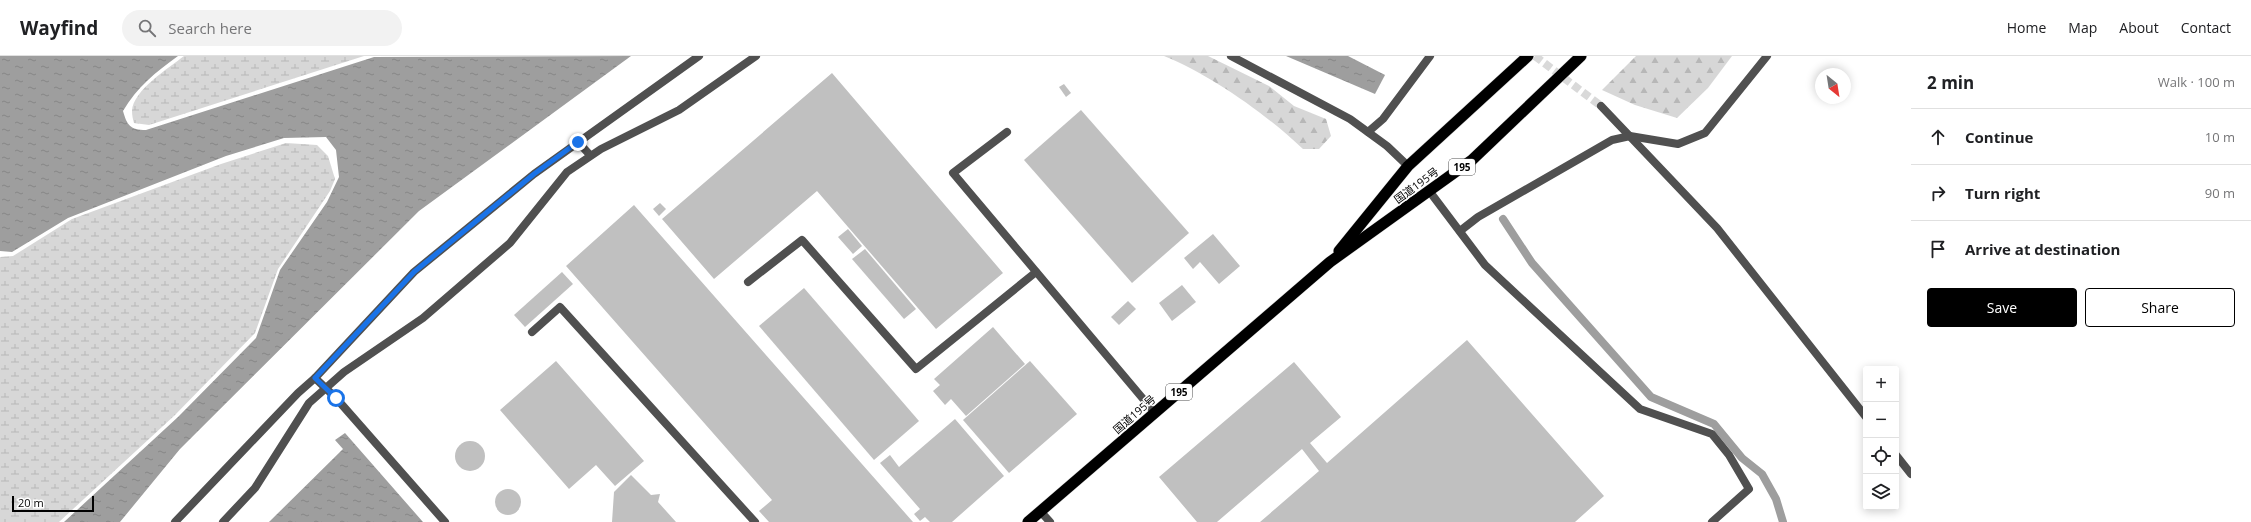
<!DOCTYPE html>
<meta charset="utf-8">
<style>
body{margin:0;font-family:"Open Sans","Noto Sans JP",sans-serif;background:#f2f2f2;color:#202124}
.controls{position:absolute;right:12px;bottom:12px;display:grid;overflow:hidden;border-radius:4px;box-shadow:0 2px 10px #0003}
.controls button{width:36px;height:36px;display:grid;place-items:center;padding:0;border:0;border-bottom:1px solid #e0e0e0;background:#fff;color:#202124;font:20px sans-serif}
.compass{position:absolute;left:1815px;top:12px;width:36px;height:36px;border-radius:50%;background:#fff;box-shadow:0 2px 10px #0003;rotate:150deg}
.scale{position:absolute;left:12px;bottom:10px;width:82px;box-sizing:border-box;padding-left:4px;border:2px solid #000;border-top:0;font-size:11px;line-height:14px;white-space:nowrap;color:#000;-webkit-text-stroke:3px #fff;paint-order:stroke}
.stop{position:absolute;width:12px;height:12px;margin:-9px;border:3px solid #1a73e8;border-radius:50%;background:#fff}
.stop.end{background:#1a73e8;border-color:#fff;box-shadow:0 1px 4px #0008}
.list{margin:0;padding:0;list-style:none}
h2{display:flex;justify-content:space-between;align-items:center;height:52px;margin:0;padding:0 16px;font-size:17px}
h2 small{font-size:13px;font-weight:400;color:#757577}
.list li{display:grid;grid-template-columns:26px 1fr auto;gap:12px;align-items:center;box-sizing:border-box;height:56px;padding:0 16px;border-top:1px solid #e0e0e0}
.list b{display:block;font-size:15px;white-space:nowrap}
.list em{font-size:13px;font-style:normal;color:#757577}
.actions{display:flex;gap:8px;padding:12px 16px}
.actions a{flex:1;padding:9px 0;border:1px solid #000;border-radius:4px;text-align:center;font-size:14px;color:#000}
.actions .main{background:#000;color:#fff}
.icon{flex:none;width:22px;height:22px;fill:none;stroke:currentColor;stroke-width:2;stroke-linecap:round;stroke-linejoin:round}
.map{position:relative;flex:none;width:1911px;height:466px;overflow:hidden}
header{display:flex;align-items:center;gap:24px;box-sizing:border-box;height:56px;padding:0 20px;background:#fff;border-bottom:1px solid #e0e0e0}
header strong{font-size:19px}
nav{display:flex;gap:22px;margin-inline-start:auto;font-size:14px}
.search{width:280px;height:36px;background:#f2f2f2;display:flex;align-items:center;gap:10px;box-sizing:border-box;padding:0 14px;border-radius:22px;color:#757577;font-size:15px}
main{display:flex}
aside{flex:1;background:#fff}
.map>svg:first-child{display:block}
</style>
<header>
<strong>Wayfind</strong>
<div class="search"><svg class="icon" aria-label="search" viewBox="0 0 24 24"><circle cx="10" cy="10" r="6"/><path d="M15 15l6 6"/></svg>Search here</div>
<nav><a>Home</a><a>Map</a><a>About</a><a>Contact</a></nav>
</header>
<main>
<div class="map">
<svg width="1911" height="466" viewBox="0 0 1911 466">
<defs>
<pattern id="forest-firs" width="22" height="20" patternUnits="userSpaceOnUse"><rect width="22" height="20" fill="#d7d7d7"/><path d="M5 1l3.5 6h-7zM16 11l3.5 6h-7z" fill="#b7b7b7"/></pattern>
<pattern id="wetland-marsh" width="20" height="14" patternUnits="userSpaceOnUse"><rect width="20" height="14" fill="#d7d7d7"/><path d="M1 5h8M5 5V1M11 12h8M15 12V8" fill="none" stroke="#b7b7b7"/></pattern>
<pattern id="water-ripples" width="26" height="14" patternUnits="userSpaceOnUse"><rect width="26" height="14" fill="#9e9e9e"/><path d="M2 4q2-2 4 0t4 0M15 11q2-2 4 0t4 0" fill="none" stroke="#868686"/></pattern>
</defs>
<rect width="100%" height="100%" fill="#fff"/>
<g fill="url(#forest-firs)">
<path d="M1164,0H1208L1269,30L1294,50L1326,63L1331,80L1319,93H1303C1266,58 1211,19 1164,0Z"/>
<polygon points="1636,0 1732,0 1708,32 1677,62 1635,49 1602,34"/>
</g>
<g fill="url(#wetland-marsh)">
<path d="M184,0H364L149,69L134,67C133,64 132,59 132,55C133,34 169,12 184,0Z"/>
<polygon points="286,87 317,89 328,100 335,123 330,135 278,213 255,277 175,359 59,466 0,466 0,201 13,200 72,163 221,108"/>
</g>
<g fill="url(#water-ripples)">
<path d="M0,0H178C156,16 137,31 123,55C127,69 130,74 146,74L374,1L631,0L419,155L180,393L120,466H64L178,361L256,282L280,214L327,146L339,121L336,94L326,81L284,82L226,100L68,162L12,196L0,195Z"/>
<polygon points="1286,0 1348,0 1385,19 1375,38"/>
<polygon points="345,377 423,466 269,466 343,393 335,384"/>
</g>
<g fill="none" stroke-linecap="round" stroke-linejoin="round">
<polyline stroke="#9e9e9e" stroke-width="8" points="1503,163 1532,207 1651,341 1714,368 1742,402 1762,418 1776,443 1783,466"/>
</g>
<g fill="#c0c0c0">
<polygon points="832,17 1003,217 936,273 817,135 714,223 662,163"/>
<polygon points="1064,28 1071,37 1066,41 1059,31"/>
<polygon points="1081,54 1189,177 1132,227 1024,104"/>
<polygon points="660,147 666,153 659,160 653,153"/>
<polygon points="634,149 913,466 769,466 759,455 772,444 566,210"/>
<polygon points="848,173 862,190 853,198 838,181"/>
<polygon points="1213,178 1240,210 1219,228 1200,206 1193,213 1184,202"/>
<polygon points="865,193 916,253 904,263 852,203"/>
<polygon points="562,216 573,228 525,271 514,259"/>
<polygon points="1182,229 1196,246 1172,265 1159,247"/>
<polygon points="804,232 919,365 874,404 759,270"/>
<polygon points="1128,245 1136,253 1119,269 1111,261"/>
<polygon points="993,271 1025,308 966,360 951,343 945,349 933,335 940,329 934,323"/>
<polygon points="1467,284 1604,440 1575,466 1260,466 1319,415 1302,393 1217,466 1197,466 1159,421 1294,306 1341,361 1310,387 1327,407"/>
<polygon points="556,305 644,405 615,430 596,409 569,433 500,354"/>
<polygon points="1030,305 1077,358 1009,417 963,364"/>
<polygon points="955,363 1004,420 952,466 930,466 925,461 920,465 914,458 920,453 880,407 890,399 899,411"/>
<circle cx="470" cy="400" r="15"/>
<polygon points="631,419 651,439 660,438 658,446 676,466 612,466 614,436"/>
<circle cx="508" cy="446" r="13"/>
</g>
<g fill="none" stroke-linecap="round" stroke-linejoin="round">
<polyline stroke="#d9d9d9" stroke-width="8" stroke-dasharray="8 4" stroke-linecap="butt" points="1535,0 1601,50"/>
<defs>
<g id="trunk">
<polyline points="1339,195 1408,110 1528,0"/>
<polyline points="1028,466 1330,206 1472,104 1581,0"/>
</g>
</defs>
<use href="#trunk" stroke="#dbdbdb" stroke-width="12"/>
<g stroke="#505050" stroke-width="8">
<polyline points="1007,76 953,117 1155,357"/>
<polyline points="748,226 802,184 916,313 1036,216"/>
<polyline points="532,276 560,251 755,466"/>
<polyline points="1041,456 1050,466"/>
</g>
<g stroke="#505050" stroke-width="8">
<polyline points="1231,0 1350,63 1387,90 1408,110"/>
<polyline points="1601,50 1717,172 1866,361"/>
<polyline points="1368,76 1383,63 1430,0"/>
<polyline points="578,86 590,99"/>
<polyline points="1430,136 1485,209 1640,353 1712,378 1729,399 1749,433 1712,466"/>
<polyline points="1460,175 1478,161 1612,84 1630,80 1678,88 1705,77 1767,0"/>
<polyline points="315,322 336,342 445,466"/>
<polyline points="1896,399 1911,418"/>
<polyline points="175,466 298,337 315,322 414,216 534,118 699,0"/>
<polyline points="223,466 255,432 309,347 344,316 423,262 510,187 567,116 601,93 679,54 756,0"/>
</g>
<use href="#trunk" stroke="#000" stroke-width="11"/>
</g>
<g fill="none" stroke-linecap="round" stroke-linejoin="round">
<polyline stroke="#1a73e8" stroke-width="5" points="336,342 315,322 414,216 534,118 578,86"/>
</g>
<g text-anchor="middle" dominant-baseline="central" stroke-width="3" stroke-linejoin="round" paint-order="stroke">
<g fill="#fff" stroke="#4c4c4c" stroke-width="1">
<rect x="1449" y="103" width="26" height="16" rx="3"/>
<rect x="1166" y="328" width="26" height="16" rx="3"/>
</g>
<g font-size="10" font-weight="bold" fill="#000">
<text x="1462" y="111">195</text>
<text x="1179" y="336">195</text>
</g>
<g font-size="11" fill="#000" stroke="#fff">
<text transform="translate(1416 129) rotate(-36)">国道195号</text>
<text transform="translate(1134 358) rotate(-41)">国道195号</text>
</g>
</g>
</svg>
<div class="controls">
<button>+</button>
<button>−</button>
<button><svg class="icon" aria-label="locate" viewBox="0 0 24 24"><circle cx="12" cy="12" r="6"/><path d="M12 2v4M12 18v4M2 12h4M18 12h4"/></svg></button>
<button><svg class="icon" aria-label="layers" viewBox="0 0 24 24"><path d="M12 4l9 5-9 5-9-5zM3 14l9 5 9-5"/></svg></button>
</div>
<svg class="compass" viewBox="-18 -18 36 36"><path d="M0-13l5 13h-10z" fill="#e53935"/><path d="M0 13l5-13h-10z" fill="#757577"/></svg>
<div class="scale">20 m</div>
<div class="stop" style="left:336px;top:342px"></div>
<div class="stop end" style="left:578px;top:86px"></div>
</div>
<aside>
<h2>2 min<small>Walk · 100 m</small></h2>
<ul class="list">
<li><svg class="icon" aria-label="ahead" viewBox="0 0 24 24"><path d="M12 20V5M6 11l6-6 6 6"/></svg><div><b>Continue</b></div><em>10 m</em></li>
<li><svg class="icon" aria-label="right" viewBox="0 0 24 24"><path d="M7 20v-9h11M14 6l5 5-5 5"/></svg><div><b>Turn right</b></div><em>90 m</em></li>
<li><svg class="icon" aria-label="arrive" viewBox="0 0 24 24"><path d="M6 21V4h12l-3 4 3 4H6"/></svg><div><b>Arrive at destination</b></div></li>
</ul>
<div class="actions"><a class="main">Save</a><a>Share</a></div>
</aside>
</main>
